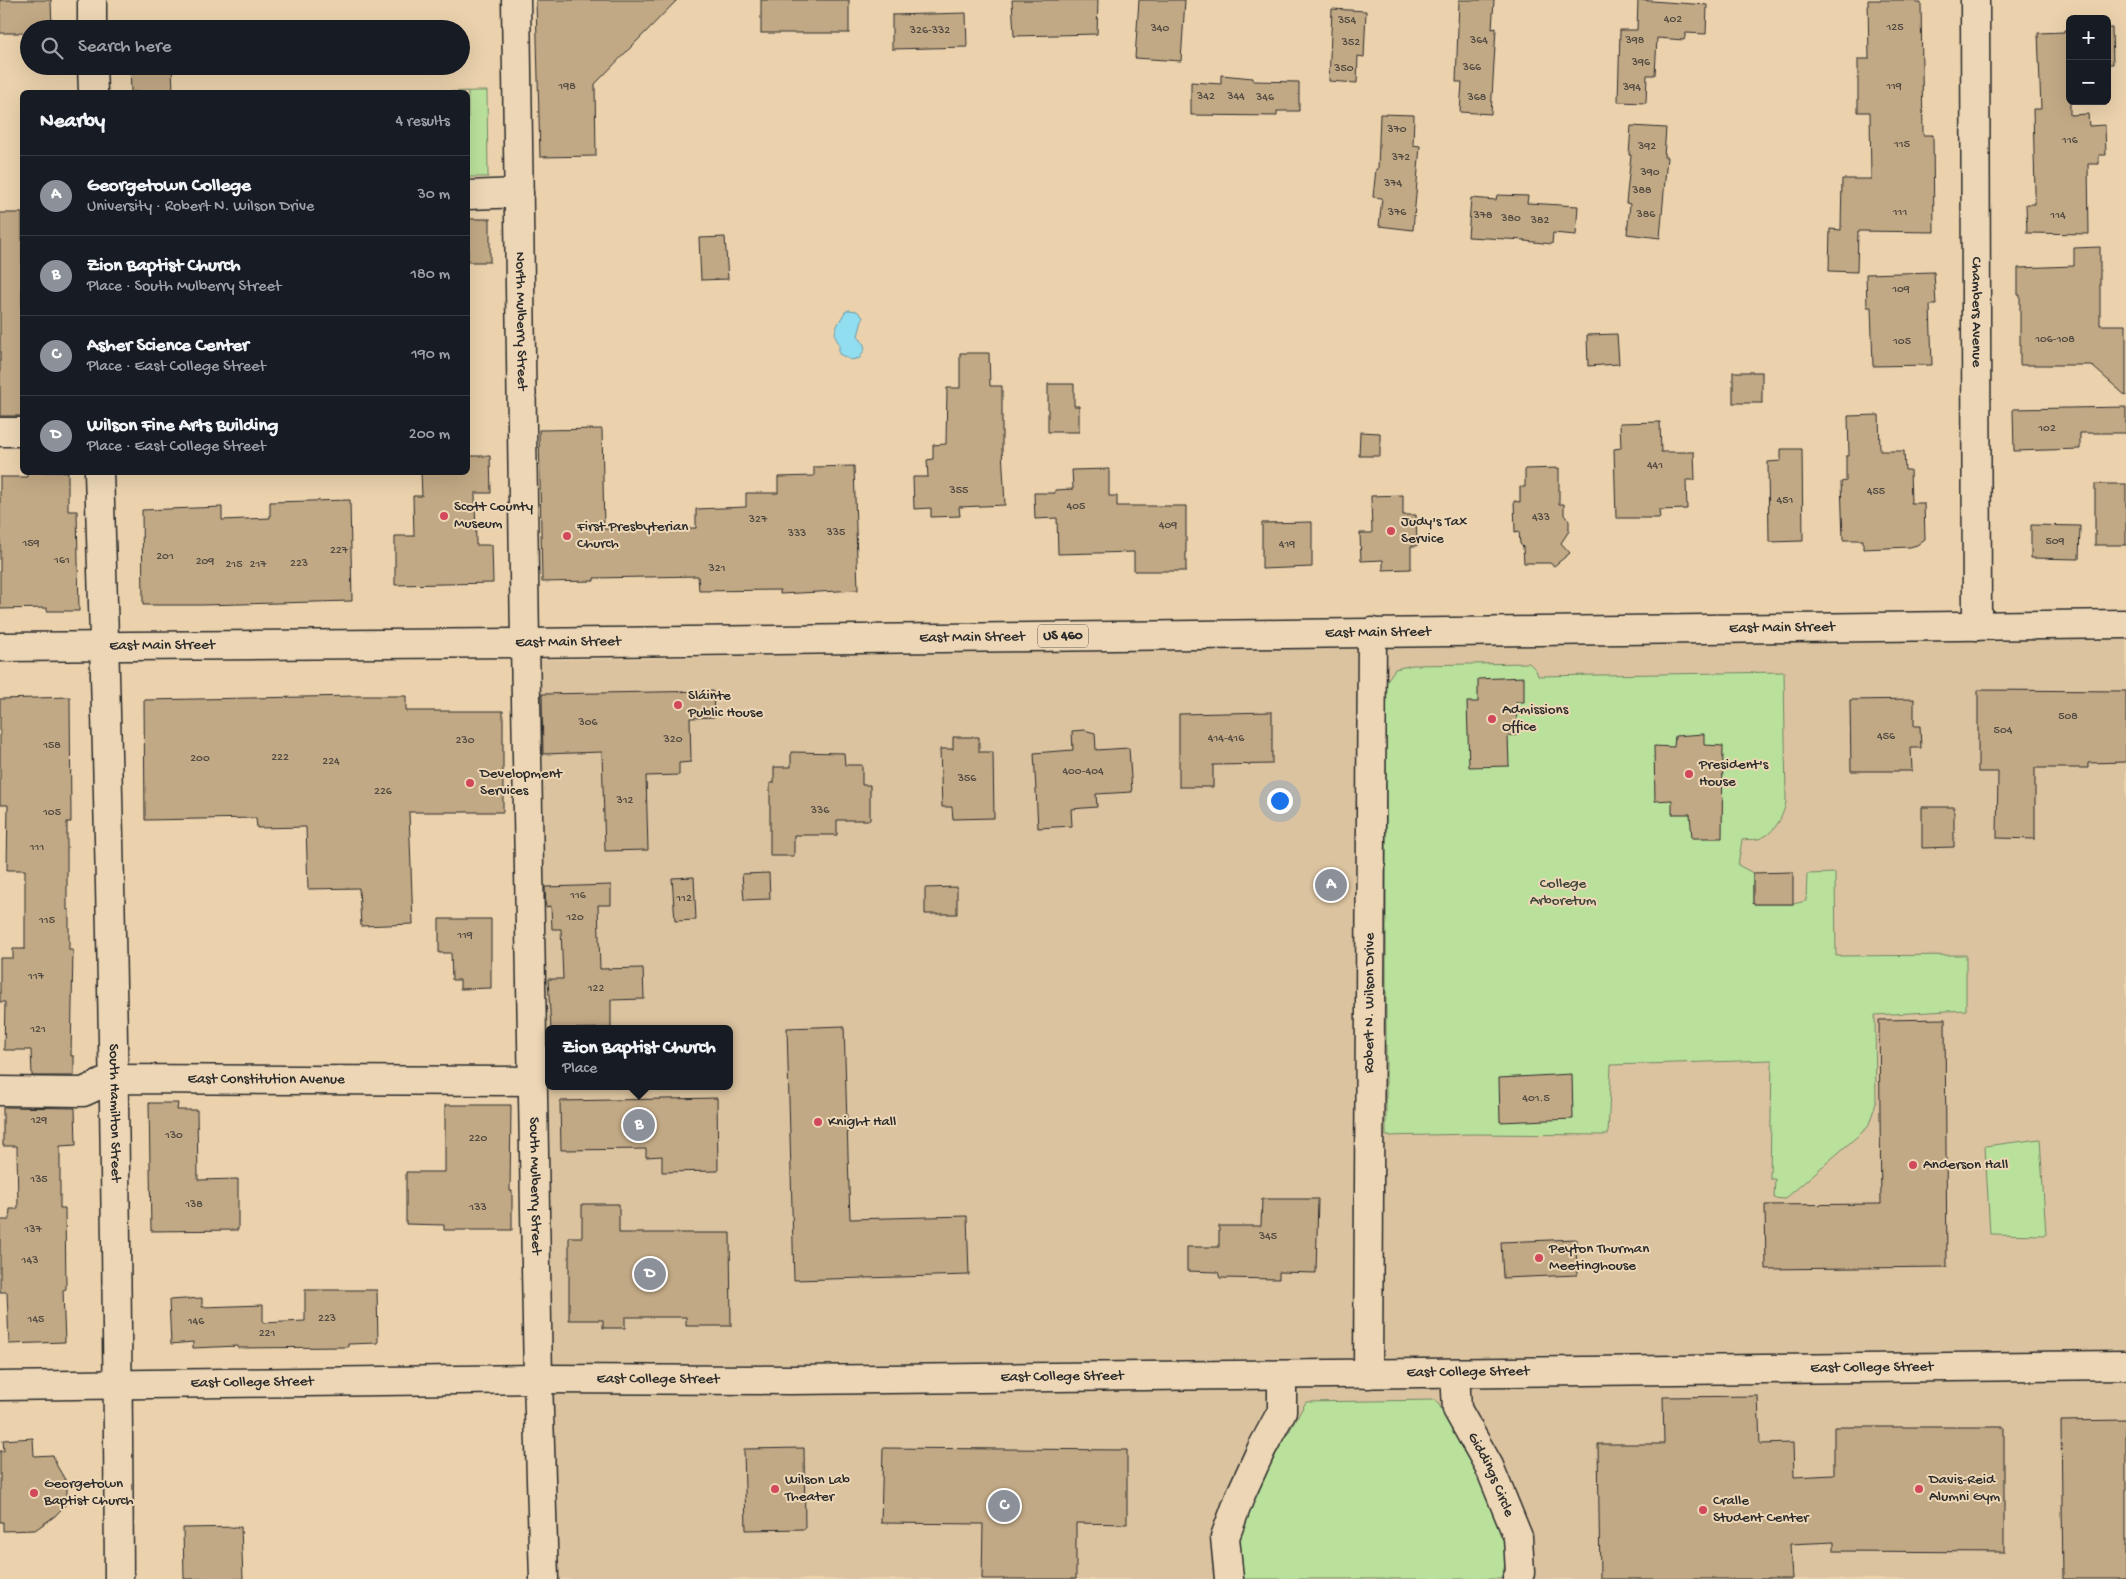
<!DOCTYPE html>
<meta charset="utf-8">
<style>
body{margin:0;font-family:"Gochi Hand",sans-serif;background:#242831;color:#f1f3f6}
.controls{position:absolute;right:15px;top:15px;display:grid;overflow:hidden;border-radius:8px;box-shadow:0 5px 20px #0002}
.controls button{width:45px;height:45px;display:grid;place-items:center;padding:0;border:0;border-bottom:1px solid #363941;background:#171b24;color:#f1f3f6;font:25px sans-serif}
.you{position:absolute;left:1279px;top:800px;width:18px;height:18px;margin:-12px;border:4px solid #fff;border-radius:50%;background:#1a73e8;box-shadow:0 0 0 8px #1a73e833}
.badge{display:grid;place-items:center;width:32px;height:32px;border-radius:50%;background:#8c9099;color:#fff;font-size:16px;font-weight:700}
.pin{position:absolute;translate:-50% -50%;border:2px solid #fff;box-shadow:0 1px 5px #0006}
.popup{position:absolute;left:545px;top:1025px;width:188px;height:65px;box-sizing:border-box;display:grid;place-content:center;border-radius:8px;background:#171b24;filter:drop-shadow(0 1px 4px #0005);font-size:16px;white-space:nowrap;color:#9ea1a6}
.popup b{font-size:19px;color:#f1f3f6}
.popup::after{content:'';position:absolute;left:50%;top:100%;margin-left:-10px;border:10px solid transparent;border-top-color:#171b24}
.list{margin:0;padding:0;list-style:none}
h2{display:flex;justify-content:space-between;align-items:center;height:65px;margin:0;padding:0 20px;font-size:21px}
h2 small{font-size:16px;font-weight:400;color:#9ea1a6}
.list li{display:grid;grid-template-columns:32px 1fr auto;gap:15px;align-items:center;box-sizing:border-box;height:80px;padding:0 20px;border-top:1px solid #363941}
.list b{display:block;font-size:19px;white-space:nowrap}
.list p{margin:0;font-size:16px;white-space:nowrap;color:#9ea1a6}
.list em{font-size:16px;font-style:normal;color:#9ea1a6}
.icon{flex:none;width:28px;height:28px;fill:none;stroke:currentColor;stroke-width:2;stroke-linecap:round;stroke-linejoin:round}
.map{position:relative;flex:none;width:2126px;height:1579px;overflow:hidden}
.search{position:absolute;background:#171b24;box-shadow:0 5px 20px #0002;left:20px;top:20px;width:450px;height:55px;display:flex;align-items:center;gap:12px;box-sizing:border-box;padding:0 18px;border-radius:28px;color:#9ea1a6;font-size:19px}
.panel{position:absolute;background:#171b24;box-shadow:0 5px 20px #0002;left:20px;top:90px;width:450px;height:385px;border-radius:8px}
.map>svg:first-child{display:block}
</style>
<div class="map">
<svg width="2126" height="1579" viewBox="0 0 2126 1579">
<rect width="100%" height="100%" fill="#ebd2ad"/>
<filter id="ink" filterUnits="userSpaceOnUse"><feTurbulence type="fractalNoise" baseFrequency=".02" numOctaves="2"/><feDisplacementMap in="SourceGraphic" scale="10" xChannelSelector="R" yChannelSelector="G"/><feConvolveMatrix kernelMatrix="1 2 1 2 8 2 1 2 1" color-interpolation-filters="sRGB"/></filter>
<g filter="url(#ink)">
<path fill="#dbc39f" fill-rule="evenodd" d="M2126,636V1579H555L530,660ZM549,1029H729V1086H549Z"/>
<g fill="#bae19c" stroke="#728664">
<polygon points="487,91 488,177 468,177 468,92 409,92"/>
<path d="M1529,663L1536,670L1538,676L1784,672L1786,802C1783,817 1774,835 1758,839C1754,840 1747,839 1742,840L1738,865L1753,873V904H1793L1806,901L1807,874L1835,873L1836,956L1966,955V1010L1875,1015L1876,1103L1868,1127L1785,1199L1774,1198L1775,1179H1770L1772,1060L1611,1065L1608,1135L1472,1134L1386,1136V682L1395,669L1413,665Z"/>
<polygon points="2040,1139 2046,1235 1990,1234 1985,1146"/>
<path d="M1436,1400C1464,1447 1501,1496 1506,1553C1507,1561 1503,1571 1501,1579H1241L1237,1545L1243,1526L1259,1484L1306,1402Z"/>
</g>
<path fill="#92def1" stroke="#6996a2" d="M849,310L857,311L863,317L858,336L863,343L865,348L860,358L851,360L839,354V343C830,333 839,323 845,312Z"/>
<g fill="#c2a985" stroke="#2b2b2b">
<polygon points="0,0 51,0 52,29 29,29 29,33 0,33"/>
<polygon points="536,0 677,0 595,84 596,156 540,157"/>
<rect x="761" y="0" width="88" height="33"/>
<polygon points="1012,0 1098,0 1097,34 1014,36"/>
<polygon points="1139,0 1185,0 1181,61 1135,58"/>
<polygon points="1459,0 1494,0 1492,29 1496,28 1491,114 1460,112 1462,82 1456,82"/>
<polygon points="1638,0 1707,5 1706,34 1686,33 1684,40 1657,38 1655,75 1647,75 1646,103 1618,102 1620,30 1637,30"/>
<polygon points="1868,0 1916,0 1916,3 1921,3 1923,135 1933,135 1934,232 1858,231 1857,272 1829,271 1830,229 1841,230 1842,179 1871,179 1870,112 1858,112 1858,59 1869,59"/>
<polygon points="1332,9 1366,11 1364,57 1358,56 1357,83 1329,81"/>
<polygon points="966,13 967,47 892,49 892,15"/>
<polygon points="2107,28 2112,28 2113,64 2107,64"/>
<polygon points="2070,29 2070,115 2088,114 2089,126 2105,125 2106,155 2099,155 2099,164 2088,164 2089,234 2027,233 2026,204 2035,204 2035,193 2033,109 2041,109 2038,33 2064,32 2064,30"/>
<polygon points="130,66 172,66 173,92 131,92"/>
<polygon points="1221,75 1253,78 1253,81 1299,82 1299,111 1277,111 1277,116 1191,115 1191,82 1221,84"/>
<polygon points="1380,114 1414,115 1413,145 1420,146 1413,230 1379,226 1382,198 1373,197 1376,169 1378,169"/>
<polygon points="1631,126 1666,128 1664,157 1667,157 1660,238 1627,234 1630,204 1626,203 1631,155 1629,155"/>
<polygon points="1497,195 1528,196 1527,203 1578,206 1576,235 1553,233 1552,244 1525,241 1525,240 1468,237 1471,198 1496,200"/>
<rect x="0" y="213" width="22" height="203"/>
<rect x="468" y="219" width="22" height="43"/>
<polygon points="725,237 728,279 701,280 699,238"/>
<polygon points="2100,247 2100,325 2126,325 2126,396 2091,365 2020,365 2020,295 2018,295 2018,268 2074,266 2074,248"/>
<polygon points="1934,272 1936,305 1930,305 1932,365 1873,366 1871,307 1867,307 1866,274"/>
<polygon points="1617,334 1619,364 1588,366 1587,335"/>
<polygon points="960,353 989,353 990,386 1002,386 1002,449 1005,505 959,507 960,516 931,517 931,508 914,509 913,477 928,477 927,460 933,459 933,445 946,444 947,388 960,388"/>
<rect x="1733" y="372" width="29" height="31"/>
<polygon points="1048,384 1074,384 1074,406 1079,406 1079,432 1048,432"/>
<polygon points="2126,407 2126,433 2080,433 2080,449 2014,451 2013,409"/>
<polygon points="1879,415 1880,451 1904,451 1905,470 1910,470 1911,503 1924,503 1925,539 1917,545 1910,547 1863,549 1863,540 1843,540 1841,482 1846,481 1846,456 1849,456 1848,416"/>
<polygon points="1660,422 1661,452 1694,452 1695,480 1686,480 1687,509 1659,510 1660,518 1616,518 1614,449 1621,448 1620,423"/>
<polygon points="602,429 604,529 696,528 696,509 746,507 746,493 778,493 778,477 814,476 814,467 854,466 858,590 780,594 780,590 699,591 698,576 594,578 594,581 542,582 539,430"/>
<polygon points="1360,432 1380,433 1380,456 1359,456"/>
<polygon points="1781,449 1802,449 1803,541 1769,542 1768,462 1781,461"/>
<polygon points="468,456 490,456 491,493 475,493 476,545 492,545 493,583 395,585 395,536 414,536 413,496 422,496 421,472 468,472"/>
<polygon points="1559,468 1559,504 1564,504 1564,515 1569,521 1569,531 1561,543 1570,553 1554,566 1550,563 1524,563 1523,547 1520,544 1519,531 1515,532 1514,501 1520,502 1520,487 1525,487 1525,469"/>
<polygon points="1109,469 1109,496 1117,496 1117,506 1186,506 1186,571 1134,571 1134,552 1058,554 1057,518 1035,519 1034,493 1055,493 1055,490 1073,489 1072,470"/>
<polygon points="27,472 68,472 68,511 77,511 79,611 47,611 47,608 0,609 0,477 27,477"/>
<rect x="2095" y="484" width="31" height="61"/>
<polygon points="1403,495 1403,515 1416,515 1417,546 1411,546 1411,569 1383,570 1383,560 1361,561 1360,533 1372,533 1371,496"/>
<polygon points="350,500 352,601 202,605 143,605 142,510 222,507 222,520 270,518 270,502"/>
<polygon points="1312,522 1312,567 1262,569 1262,523"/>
<polygon points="2031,525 2080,526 2079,559 2031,558"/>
<polygon points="1524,677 1524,702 1516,702 1517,735 1508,736 1509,766 1469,767 1467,702 1478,702 1478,679"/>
<polygon points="1978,690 2126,691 2126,762 2088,763 2088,768 2035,768 2035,839 1997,838 1998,772 1978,772"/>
<polygon points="713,691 714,717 690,718 691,762 679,763 679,775 646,776 648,850 605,851 602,752 543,754 542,694"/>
<polygon points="356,696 406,696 406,711 503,711 503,812 409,812 413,924 361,926 359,888 308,889 306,827 257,828 256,818 145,820 144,700"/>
<polygon points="70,697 71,822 67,822 67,910 69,910 69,950 73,950 71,1056 74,1056 74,1076 32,1076 31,1050 4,1050 5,1002 0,1002 0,958 13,958 13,949 25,949 25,870 7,870 8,805 0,805 0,699"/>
<polygon points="1914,699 1914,726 1920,726 1921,748 1911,748 1912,771 1851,771 1850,700"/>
<polygon points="1272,712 1272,764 1213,765 1213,787 1179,787 1179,714"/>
<polygon points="1084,730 1095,733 1096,750 1129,748 1132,792 1096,794 1097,807 1071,809 1072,826 1038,828 1034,753 1073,750 1072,731"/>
<polygon points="1704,734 1704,745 1723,746 1722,838 1692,838 1690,814 1672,814 1672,800 1655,801 1654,746 1674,747 1675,736"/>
<polygon points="953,737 979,737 979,752 993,752 994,818 953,819 952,807 942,807 940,749 953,749"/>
<polygon points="791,752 844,753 845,765 862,765 862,785 870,785 870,820 837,820 837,835 794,835 794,856 770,856 770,783 774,783 774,767 791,767"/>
<polygon points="1922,807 1954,807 1954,847 1922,848"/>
<polygon points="1793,872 1793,904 1753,904 1753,873"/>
<polygon points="769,873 770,899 744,900 742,874"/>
<polygon points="694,877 696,920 675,921 672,878"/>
<polygon points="611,885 611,905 598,905 600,969 643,968 644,999 611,1000 611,1028 551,1029 548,979 563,979 561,929 552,929 551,906 546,907 545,887"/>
<polygon points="957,887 957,914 925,914 925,888"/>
<polygon points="439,919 491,919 491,988 460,989 460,980 452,980 451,953 439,953"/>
<polygon points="1945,1019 1947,1267 1766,1269 1765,1205 1881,1204 1879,1020"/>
<polygon points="844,1026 850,1219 967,1216 969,1275 794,1280 787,1028"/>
<polygon points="1572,1074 1573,1119 1500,1122 1499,1078"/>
<polygon points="717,1098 718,1171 662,1172 662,1156 646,1157 646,1149 561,1150 560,1101"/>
<polygon points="149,1103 178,1103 177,1110 197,1110 198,1180 238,1179 238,1230 151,1231"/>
<polygon points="445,1105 511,1105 510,1191 512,1191 512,1230 444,1230 444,1225 406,1224 406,1172 445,1172"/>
<polygon points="3,1107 75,1108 76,1145 60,1146 60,1208 65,1208 66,1289 63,1290 65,1342 9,1344 7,1292 0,1292 0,1220 9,1220 10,1209 18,1209 17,1146 3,1146"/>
<polygon points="1262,1199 1318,1199 1316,1273 1279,1272 1279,1279 1220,1278 1218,1272 1187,1271 1187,1247 1219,1247 1219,1226 1261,1226"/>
<polygon points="582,1204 619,1204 619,1233 730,1233 731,1326 686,1326 686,1317 625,1317 625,1328 603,1328 603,1320 569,1320 569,1237 582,1237"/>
<polygon points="1576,1239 1577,1275 1503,1278 1501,1242"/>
<polygon points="305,1290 377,1290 378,1343 348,1344 348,1347 238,1348 238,1346 193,1348 193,1342 171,1344 169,1300 202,1298 202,1307 263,1305 263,1323 305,1321"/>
<polygon points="1758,1396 1760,1444 1793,1443 1794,1477 1834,1475 1834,1427 2004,1427 2004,1552 1834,1551 1834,1542 1790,1544 1792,1579 1600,1579 1598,1444 1664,1444 1663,1397"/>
<polygon points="2126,1420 2126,1579 2063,1579 2061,1421"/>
<polygon points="33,1438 34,1456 53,1455 57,1466 67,1483 67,1503 55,1516 35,1530 3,1531 3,1522 0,1522 0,1451 4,1451 3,1440"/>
<polygon points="804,1448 805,1529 746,1530 744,1449"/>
<polygon points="883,1448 1127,1450 1127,1524 1076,1523 1076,1579 982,1579 983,1524 881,1523"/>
<polygon points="241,1527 243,1579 184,1579 183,1528"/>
</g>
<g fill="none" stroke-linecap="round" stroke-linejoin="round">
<defs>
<g id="minor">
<polyline points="92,0 92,29"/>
<path id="s1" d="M516,0L525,643L538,1379L544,1579"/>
<path id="s2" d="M1975,0L1977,626"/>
<polyline points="92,66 93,92"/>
<polyline points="468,195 519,193"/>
<polyline points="0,432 22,432"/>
<path id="s3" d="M99,472C111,841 117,1210 119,1579"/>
<path id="s4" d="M0,1091L83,1092L112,1079L534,1081"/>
<path id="s5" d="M1455,1373L1457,1409L1489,1466L1518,1537L1520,1573L1517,1579"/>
<path id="s6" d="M1368,1374L1372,632"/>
<path id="s7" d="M0,1386L538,1379L791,1380L2126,1365"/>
<polyline points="1229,1579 1225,1537 1241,1494 1262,1448 1282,1411 1282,1375"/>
</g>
<g id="major">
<path id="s8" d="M0,647L525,643L2126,624"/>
</g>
</defs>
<use href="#minor" stroke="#2b2b2b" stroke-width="31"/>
<use href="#major" stroke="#2b2b2b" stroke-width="31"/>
<use href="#minor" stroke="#ecd6b5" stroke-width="28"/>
<use href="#major" stroke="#ecd6b5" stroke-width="28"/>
</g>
</g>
<g fill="#d1495b" stroke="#ecd6b5" stroke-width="2">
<circle cx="444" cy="516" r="5"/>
<circle cx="1391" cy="531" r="5"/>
<circle cx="567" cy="536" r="5"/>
<circle cx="678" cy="705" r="5"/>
<circle cx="1492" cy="719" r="5"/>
<circle cx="1689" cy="774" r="5"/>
<circle cx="470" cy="783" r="5"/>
<circle cx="818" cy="1122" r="5"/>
<circle cx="1913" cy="1165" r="5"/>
<circle cx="1539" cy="1258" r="5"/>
<circle cx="775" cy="1489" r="5"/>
<circle cx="1919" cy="1489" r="5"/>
<circle cx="34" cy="1493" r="5"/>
<circle cx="1703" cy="1510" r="5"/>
</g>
<g text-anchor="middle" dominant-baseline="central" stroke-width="4" stroke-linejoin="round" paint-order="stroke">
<g font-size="12" fill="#514a42">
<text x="1673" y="20">402</text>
<text x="1347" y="21">354</text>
<text x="1895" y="28">125</text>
<text x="1160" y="29">340</text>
<text x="930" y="31">326-332</text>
<text x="1479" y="41">364</text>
<text x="1635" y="41">398</text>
<text x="1351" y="43">352</text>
<text x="1641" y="63">396</text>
<text x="1472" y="68">366</text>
<text x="1344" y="69">350</text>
<text x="567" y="87">198</text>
<text x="1894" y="87">119</text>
<text x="1632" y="88">394</text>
<text x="1206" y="97">342</text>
<text x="1236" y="97">344</text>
<text x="1265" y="98">346</text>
<text x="1477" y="98">368</text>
<text x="1397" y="130">370</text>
<text x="2070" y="141">116</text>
<text x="1902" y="145">115</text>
<text x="1647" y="147">392</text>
<text x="1401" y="158">372</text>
<text x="1650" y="173">390</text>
<text x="1393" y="184">374</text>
<text x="1642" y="191">388</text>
<text x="1397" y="213">376</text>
<text x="1900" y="213">111</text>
<text x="1646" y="215">386</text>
<text x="1483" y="216">378</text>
<text x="2058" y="216">114</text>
<text x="1511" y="219">380</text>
<text x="1540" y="221">382</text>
<text x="1901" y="290">109</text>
<text x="2055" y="340">106-108</text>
<text x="1902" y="342">105</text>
<text x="2047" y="429">102</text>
<text x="1655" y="466">441</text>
<text x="959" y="491">355</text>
<text x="1876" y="492">455</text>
<text x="1785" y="501">451</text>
<text x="1076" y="507">405</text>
<text x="1541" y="518">433</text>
<text x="758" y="520">327</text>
<text x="1168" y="526">409</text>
<text x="836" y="533">335</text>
<text x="797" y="534">333</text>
<text x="2055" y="542">509</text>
<text x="31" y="544">159</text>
<text x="1287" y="545">419</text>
<text x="339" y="551">227</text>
<text x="165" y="557">201</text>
<text x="62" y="561">161</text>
<text x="205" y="562">209</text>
<text x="299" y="564">223</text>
<text x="234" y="565">215</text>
<text x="258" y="565">217</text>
<text x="717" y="569">321</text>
<text x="2068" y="717">508</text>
<text x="588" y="723">306</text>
<text x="2003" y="731">504</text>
<text x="1886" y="737">456</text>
<text x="1226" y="739">414-416</text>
<text x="673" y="740">320</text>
<text x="465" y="741">230</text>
<text x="52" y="746">158</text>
<text x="280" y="758">222</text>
<text x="200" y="759">200</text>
<text x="331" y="762">224</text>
<text x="1083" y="772">400-404</text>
<text x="967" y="779">356</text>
<text x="383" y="792">226</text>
<text x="625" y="801">312</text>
<text x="820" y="811">336</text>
<text x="52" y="813">105</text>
<text x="37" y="848">111</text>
<text x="578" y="896">116</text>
<text x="684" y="899">112</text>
<text x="575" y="918">120</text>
<text x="47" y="921">115</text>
<text x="465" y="936">119</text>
<text x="36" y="977">117</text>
<text x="596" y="989">122</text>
<text x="38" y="1030">121</text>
<text x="1536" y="1099">401.5</text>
<text x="39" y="1121">129</text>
<text x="174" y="1136">130</text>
<text x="478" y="1139">220</text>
<text x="39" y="1180">135</text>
<text x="194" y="1205">138</text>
<text x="478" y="1208">133</text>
<text x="33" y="1230">137</text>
<text x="1268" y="1237">345</text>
<text x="30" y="1261">143</text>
<text x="327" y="1319">223</text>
<text x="36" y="1320">145</text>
<text x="196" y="1322">146</text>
<text x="267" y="1334">221</text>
</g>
<rect fill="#ecd6b5" stroke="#655e54" stroke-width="1" x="1038" y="624.5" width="50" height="23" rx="4"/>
<g font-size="14" font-weight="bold" fill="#2b2b2b">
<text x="1063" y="636">US 460</text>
</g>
<g font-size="15" fill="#2b2b2b" stroke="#ecd6b5">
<text stroke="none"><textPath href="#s2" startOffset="312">Chambers Avenue</textPath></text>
<text stroke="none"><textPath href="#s1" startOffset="321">North Mulberry Street</textPath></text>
<text stroke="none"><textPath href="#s8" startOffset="1782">East Main Street</textPath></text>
<text stroke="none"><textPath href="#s8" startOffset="1378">East Main Street</textPath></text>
<text stroke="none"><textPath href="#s8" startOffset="972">East Main Street</textPath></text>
<text stroke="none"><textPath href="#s8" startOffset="568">East Main Street</textPath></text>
<text stroke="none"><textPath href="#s8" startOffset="162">East Main Street</textPath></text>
<text stroke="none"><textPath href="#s6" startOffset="371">Robert N. Wilson Drive</textPath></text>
<text stroke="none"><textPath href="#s4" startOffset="269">East Constitution Avenue</textPath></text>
<text stroke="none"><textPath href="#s3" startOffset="641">South Hamilton Street</textPath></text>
<text stroke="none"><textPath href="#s1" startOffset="1186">South Mulberry Street</textPath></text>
<text stroke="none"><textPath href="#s7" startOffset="1872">East College Street</textPath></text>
<text stroke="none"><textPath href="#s7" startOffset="1468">East College Street</textPath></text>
<text stroke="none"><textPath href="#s7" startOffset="1062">East College Street</textPath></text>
<text stroke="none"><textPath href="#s7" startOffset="658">East College Street</textPath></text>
<text stroke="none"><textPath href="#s7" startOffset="252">East College Street</textPath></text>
<text stroke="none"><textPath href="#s5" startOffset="110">Giddings Circle</textPath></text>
</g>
<g font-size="15" fill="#2b2b2b" stroke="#ecd6b5" text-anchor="start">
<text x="454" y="507">Scott County<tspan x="454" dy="17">Museum</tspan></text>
<text x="1401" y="522">Judy's Tax<tspan x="1401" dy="17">Service</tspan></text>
<text x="577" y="527">First Presbyterian<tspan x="577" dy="17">Church</tspan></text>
<text x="688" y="696">Sláinte<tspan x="688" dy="17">Public House</tspan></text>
<text x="1502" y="710">Admissions<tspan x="1502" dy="17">Office</tspan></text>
<text x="1699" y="765">President's<tspan x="1699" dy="17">House</tspan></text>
<text x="480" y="774">Development<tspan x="480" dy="17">Services</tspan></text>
<text x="828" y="1122">Knight Hall</text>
<text x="1923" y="1165">Anderson Hall</text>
<text x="1549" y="1249">Peyton Thurman<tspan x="1549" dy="17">Meetinghouse</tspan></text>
<text x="785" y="1480">Wilson Lab<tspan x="785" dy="17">Theater</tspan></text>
<text x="1929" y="1480">Davis-Reid<tspan x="1929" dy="17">Alumni Gym</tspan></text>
<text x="44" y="1484">Georgetown<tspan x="44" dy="17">Baptist Church</tspan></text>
<text x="1713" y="1501">Cralle<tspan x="1713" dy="17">Student Center</tspan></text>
</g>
<g font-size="15" fill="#40463c" stroke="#ecd6b5">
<text x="1563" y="884">College<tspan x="1563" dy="17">Arboretum</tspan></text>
</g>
</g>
</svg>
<div class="controls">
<button>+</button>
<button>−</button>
</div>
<div class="you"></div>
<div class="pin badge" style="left:1331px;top:885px">A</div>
<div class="pin badge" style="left:639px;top:1125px">B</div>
<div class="popup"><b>Zion Baptist Church</b>Place</div>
<div class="pin badge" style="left:1004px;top:1506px">C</div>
<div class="pin badge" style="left:650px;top:1274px">D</div>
<div class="search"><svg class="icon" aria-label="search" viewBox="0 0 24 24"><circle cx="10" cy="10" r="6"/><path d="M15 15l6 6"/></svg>Search here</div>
<section class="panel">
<h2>Nearby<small>4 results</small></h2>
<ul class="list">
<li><span class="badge">A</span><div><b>Georgetown College</b><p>University · Robert N. Wilson Drive</p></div><em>30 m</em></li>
<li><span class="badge">B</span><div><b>Zion Baptist Church</b><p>Place · South Mulberry Street</p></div><em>180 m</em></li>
<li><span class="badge">C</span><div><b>Asher Science Center</b><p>Place · East College Street</p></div><em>190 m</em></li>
<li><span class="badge">D</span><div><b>Wilson Fine Arts Building</b><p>Place · East College Street</p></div><em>200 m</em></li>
</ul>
</section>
</div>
